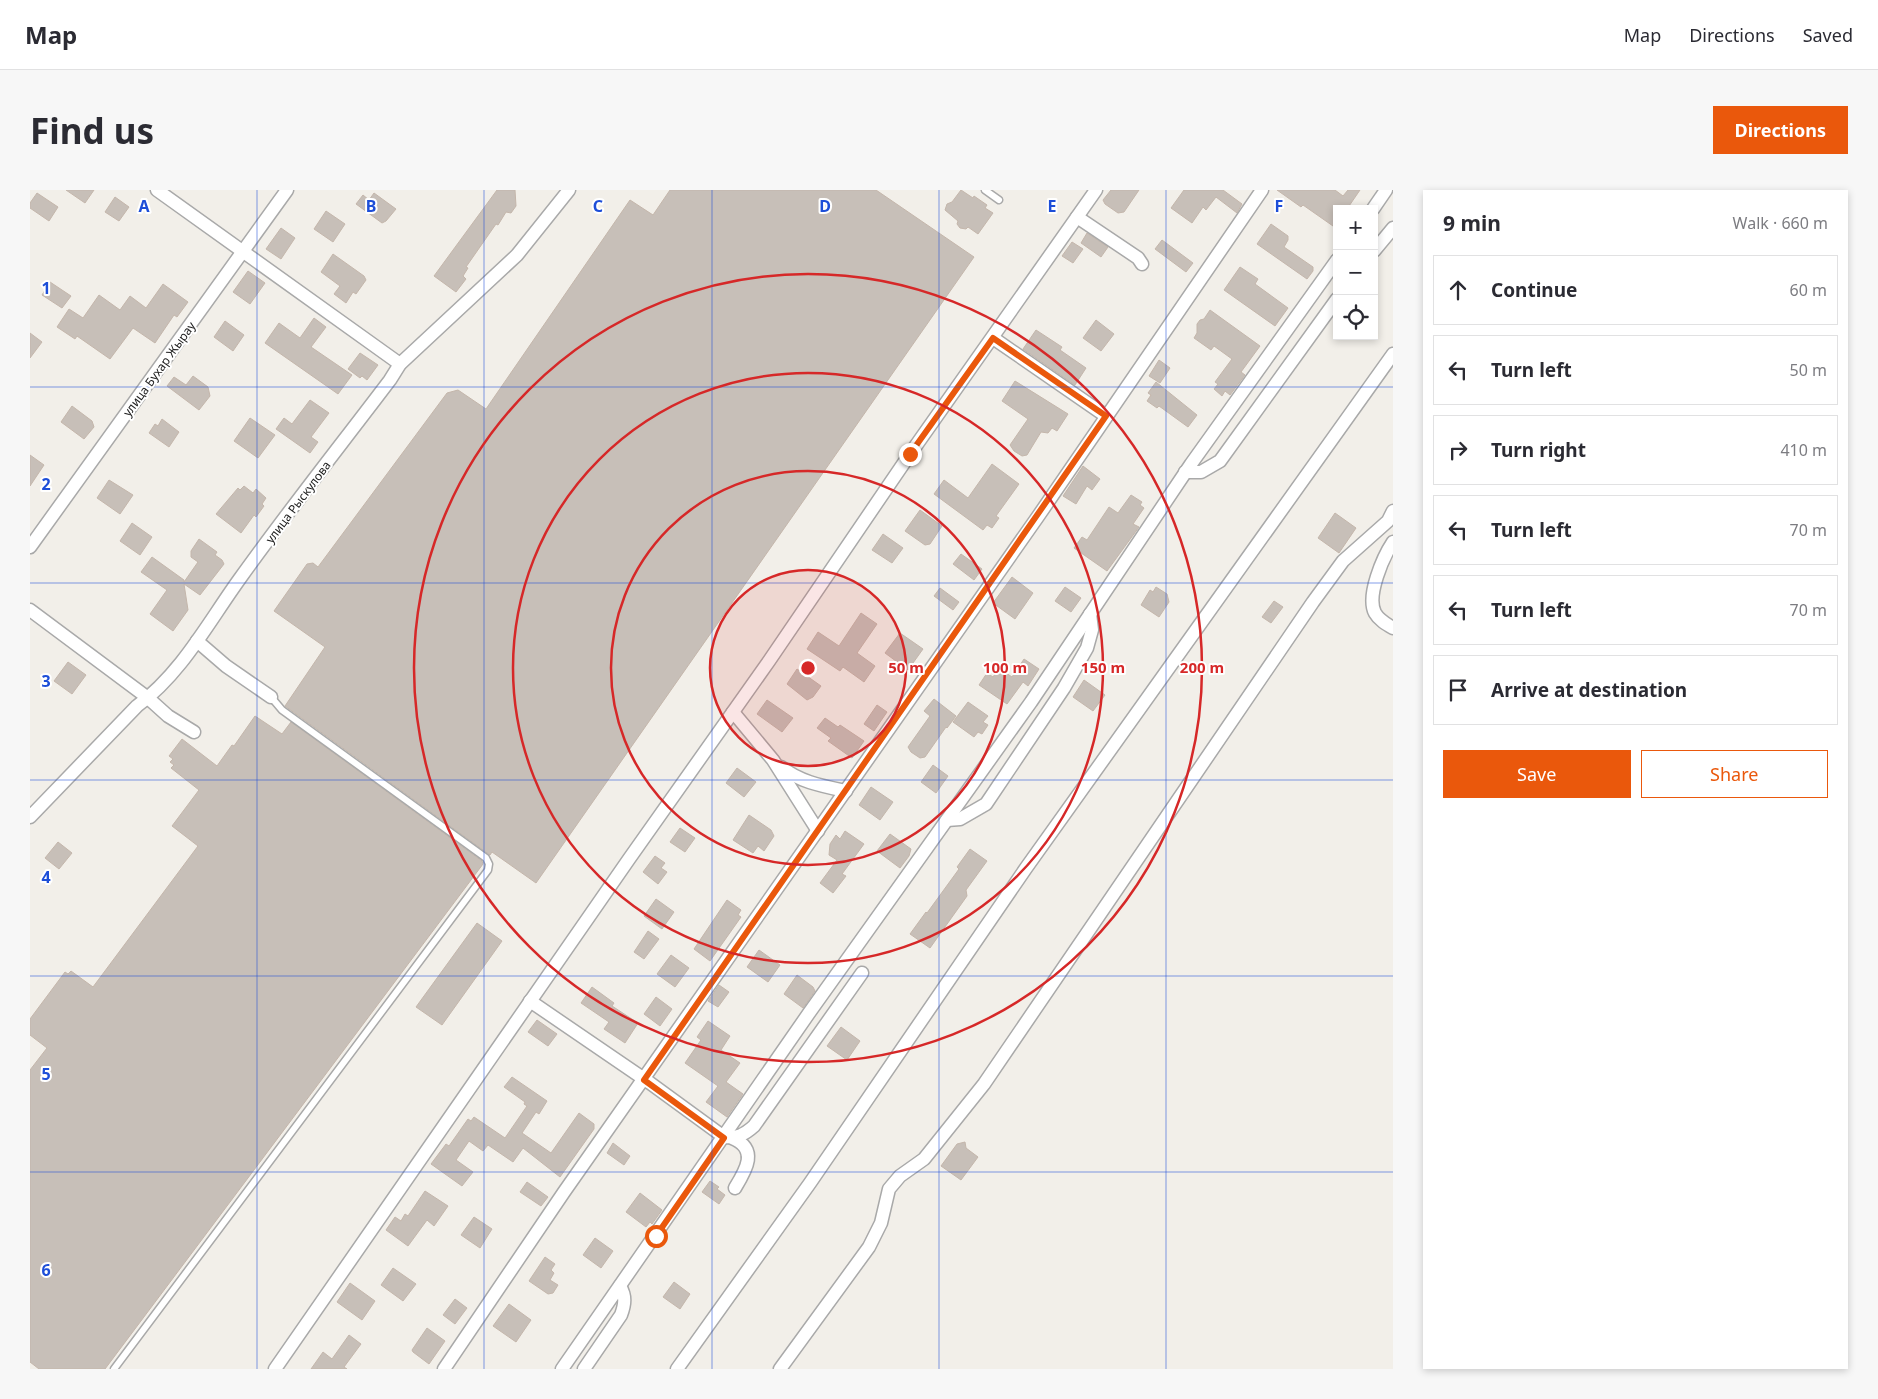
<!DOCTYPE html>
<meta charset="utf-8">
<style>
body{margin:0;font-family:"Noto Sans",sans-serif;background:#f7f7f7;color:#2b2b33}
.controls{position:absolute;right:15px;top:15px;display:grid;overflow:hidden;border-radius:0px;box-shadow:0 2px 8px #0003}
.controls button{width:45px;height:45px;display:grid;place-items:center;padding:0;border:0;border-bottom:1px solid #e1e1e2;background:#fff;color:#2b2b33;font:25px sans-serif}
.stop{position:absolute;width:15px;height:15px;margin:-11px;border:4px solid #ea580c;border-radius:50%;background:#fff}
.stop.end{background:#ea580c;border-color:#fff;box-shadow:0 1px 5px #0008}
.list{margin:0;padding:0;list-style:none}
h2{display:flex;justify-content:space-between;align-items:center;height:65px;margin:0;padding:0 20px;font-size:21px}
h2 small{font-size:16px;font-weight:400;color:#7c7c81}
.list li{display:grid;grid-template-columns:32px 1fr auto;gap:15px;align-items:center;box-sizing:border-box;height:70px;margin:0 10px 10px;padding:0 10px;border:1px solid #e1e1e2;border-radius:0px}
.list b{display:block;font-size:19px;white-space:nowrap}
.list em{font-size:16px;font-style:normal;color:#7c7c81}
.actions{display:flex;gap:10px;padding:15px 20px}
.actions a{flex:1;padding:11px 0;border:1px solid #ea580c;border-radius:0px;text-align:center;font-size:18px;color:#ea580c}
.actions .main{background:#ea580c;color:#fff}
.icon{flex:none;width:28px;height:28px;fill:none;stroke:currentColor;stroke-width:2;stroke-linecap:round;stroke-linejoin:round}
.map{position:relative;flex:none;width:1363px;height:1179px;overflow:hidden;border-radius:0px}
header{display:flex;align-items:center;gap:30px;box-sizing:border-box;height:70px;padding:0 25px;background:#fff;border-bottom:1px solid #e1e1e2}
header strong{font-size:24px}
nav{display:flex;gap:28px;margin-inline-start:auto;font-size:18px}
.intro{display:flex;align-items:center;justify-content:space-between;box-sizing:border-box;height:120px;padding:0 30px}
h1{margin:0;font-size:35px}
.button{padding:12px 22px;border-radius:0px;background:#ea580c;color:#fff;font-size:18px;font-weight:700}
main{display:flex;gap:30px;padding:0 30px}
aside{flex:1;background:#fff;border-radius:0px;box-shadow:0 2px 8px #0003}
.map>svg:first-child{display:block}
</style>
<header>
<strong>Map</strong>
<nav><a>Map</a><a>Directions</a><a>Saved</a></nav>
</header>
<div class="intro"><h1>Find us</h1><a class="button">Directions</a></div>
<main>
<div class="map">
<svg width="1363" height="1179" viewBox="0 0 1363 1179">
<rect width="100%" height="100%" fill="#f2efe9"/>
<g fill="#c7bfb8" stroke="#c4b6ab">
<polygon points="36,0 64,0 55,13"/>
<polygon points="467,0 485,0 486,16 481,23 476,22 468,35 466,34 436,77 438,78 433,86 436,89 426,102 404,86"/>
<polygon points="640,0 846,0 944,67 506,693 462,662 460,665 255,516 295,457 244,421 277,374 283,373 288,377 417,203 428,200 456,219 600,10 623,25"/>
<polygon points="931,0 943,8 944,6 957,15 955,18 963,23 948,44 938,37 936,39 930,38 927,34 928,31 915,20 917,14 922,12"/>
<polygon points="1081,0 1109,0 1094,22 1088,23 1075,14 1073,10"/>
<polygon points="1154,0 1193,0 1212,14 1207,23 1186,7 1176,20 1173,17 1162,33 1141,18"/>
<polygon points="1247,0 1305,0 1313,6 1318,0 1330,0 1317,19 1307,19 1307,30 1303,36 1273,15 1271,17"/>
<polygon points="7,3 28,17 19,31 0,18 0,13"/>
<polygon points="344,3 366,19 356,31 352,33 326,14 333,5 339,10"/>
<polygon points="85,7 99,17 89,31 75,22"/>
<polygon points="296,21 315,34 303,52 284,39"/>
<polygon points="1241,34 1258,46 1258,50 1254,57 1283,77 1283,81 1277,89 1227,54"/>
<polygon points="251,38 265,48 251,69 236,59"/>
<polygon points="1057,43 1078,57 1071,67 1051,53"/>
<polygon points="1132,50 1163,73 1156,82 1125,59"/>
<polygon points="1042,52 1053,59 1043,73 1032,66"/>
<polygon points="303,64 334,86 336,90 326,104 323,102 316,113 304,104 310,96 291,82"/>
<polygon points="1210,77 1228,89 1225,94 1258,118 1245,136 1194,100"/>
<polygon points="218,81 235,93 220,114 203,102"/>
<polygon points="20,92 41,106 32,118 12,105"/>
<polygon points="133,94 158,112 147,127 144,125 125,153 103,138 80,169 47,146 45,149 27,137 39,119 53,128 69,105 90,120 100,106 116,118"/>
<polygon points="1180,120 1230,156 1211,182 1215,185 1200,205 1195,201 1192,206 1184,199 1188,194 1185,192 1202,169 1184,156 1181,160 1164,148 1167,143 1167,134 1170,130 1174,129"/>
<polygon points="284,128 296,137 281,157 322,185 308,204 235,153 249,133 270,148"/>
<polygon points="1066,130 1084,144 1071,161 1053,148"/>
<polygon points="195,131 214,145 203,161 184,147"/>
<polygon points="1006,140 1032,157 1030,160 1056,178 1045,195 993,159"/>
<polygon points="0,143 12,152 0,168"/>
<polygon points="330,163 348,175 337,190 332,186 330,188 318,179"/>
<polygon points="1129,170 1140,178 1130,193 1119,186"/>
<polygon points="163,186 178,197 180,206 169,220 137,196 144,187 156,195"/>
<polygon points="985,191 1038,224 1027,241 1022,238 1018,243 1011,242 997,265 992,266 984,261 980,255 998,229 972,211"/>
<polygon points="1126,192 1167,225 1158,237 1129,216 1127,218 1117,211 1121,205 1118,203"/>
<polygon points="280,210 299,223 281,247 288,252 280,263 246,239 254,228 262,234"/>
<polygon points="42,216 62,231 64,237 54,249 31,232"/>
<polygon points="220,228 245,245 228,268 204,251"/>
<polygon points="132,229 149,242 139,257 119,243 125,234 128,236"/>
<polygon points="0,265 14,275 0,296"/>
<polygon points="962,274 989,294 966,326 969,328 962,338 957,335 953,340 904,304 914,290 938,308"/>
<polygon points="1053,276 1070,289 1062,300 1057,296 1046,314 1033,306"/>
<polygon points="79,290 103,305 90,324 67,308"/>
<polygon points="214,296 223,303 226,299 236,308 232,314 234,316 226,327 224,325 211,343 186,324 208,298 210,300"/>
<polygon points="1101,305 1112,312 1110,315 1114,318 1103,334 1109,337 1077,381 1044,358 1052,347 1057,350 1079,317 1088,323"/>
<polygon points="890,320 912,336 900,354 895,355 875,341"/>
<polygon points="1305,323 1326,338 1309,363 1288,348"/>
<polygon points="102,333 122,347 110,365 90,351"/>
<polygon points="853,344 873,358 862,373 842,360"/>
<polygon points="169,349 187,362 185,365 192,370 194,374 170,405 154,394 158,420 143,441 120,424 137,400 111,382 122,367 154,390 154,392 168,372 161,367 161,361"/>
<polygon points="931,364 952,379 944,390 923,374"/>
<polygon points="982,387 1003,403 985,429 963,413"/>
<polygon points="1035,397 1051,408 1041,422 1025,411"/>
<polygon points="1126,397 1137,404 1139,412 1129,427 1111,415 1120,400 1123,402"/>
<polygon points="910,398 929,412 923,420 904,406"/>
<polygon points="1244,411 1253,417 1241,433 1232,427"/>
<polygon points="831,423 847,434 827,463 845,476 834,492 813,477 810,481 777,459 788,442 809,456"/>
<polygon points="870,443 893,459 878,480 855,463"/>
<polygon points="994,469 1009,479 998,496 993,492 977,514 949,495 957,483 963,487 969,478 982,487"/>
<polygon points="38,472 56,485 42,504 24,491"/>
<polygon points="767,479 791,496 783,507 777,510 757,494"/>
<polygon points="1054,490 1075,505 1063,521 1043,507"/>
<polygon points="904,509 926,526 917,538 916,537 895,567 890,568 881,562 878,557 900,526 894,521"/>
<polygon points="737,510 763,528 752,542 727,524"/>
<polygon points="938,512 958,526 953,532 958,535 952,544 948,542 944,547 923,532"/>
<polygon points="847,515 857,522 844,541 834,534"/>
<polygon points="225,526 252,544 261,532 452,671 453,674 75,1179 9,1179 0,1172 0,880 17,858 0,845 0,829 35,782 38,784 41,781 63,797 168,656 142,636 169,600 141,578 144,575 140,572 143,569 139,566 152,549 187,576 202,555 204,556"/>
<polygon points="795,528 808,537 810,535 834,551 822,568 798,551 801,548 787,538"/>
<polygon points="903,575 918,586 906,603 891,592"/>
<polygon points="707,578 726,592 714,607 696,593"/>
<polygon points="841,597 863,612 850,630 829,615"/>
<polygon points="719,625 741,640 744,646 734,661 728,656 723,663 703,650"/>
<polygon points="650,638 665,648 655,662 640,652"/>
<polygon points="815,641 834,654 812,684 816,686 803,703 790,693 807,670 799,665 800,654 806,645 810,649"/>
<polygon points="860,644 881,659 879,666 870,678 847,661"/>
<polygon points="28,652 42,663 29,679 15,668"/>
<polygon points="940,659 957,671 936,700 937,706 900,758 880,744 896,722 897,723 929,679 927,677"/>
<polygon points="625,666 635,673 631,678 637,682 628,694 613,682"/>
<polygon points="626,709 644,722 632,739 614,726"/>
<polygon points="697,710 711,720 708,725 711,727 680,771 664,759"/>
<polygon points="447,733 472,751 412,835 386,817"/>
<polygon points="618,741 629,749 614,769 604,762"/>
<polygon points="729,760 750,775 738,792 717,777"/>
<polygon points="641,765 659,778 645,797 627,784"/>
<polygon points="767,785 783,797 785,801 773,818 754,804"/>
<polygon points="689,795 699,802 688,817 678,811"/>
<polygon points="562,797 584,813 582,816 608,833 595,853 574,839 579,832 551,813"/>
<polygon points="626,807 642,819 630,836 614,824"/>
<polygon points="507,830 527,844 518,856 498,842"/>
<polygon points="678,831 700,846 691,860 710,873 696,892 713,904 697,927 676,912 688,896 655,873 671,850 667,847"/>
<polygon points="811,837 830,851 817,870 797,856"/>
<polygon points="482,887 517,911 509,924 506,922 492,943 521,963 549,923 564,934 564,939 530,987 493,958 483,972 458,955 453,961 439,951 426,970 443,982 432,996 401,974 416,954 419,956 438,929 441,931 444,927 475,948 497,916 494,914 495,912 474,897"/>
<polygon points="935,952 936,958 948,967 931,990 911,976 927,954"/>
<polygon points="583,953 600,966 594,975 577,963"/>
<polygon points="680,991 689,997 687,999 695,1005 689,1014 672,1002"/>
<polygon points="497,992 518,1007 511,1016 490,1002"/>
<polygon points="395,1001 418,1016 404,1036 397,1030 378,1056 356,1040 365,1027 371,1031 375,1024 378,1026"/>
<polygon points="610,1003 632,1020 622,1034 620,1032 616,1037 596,1022"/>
<polygon points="444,1027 462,1039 450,1058 431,1045"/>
<polygon points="565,1048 583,1061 571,1078 553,1065"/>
<polygon points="515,1067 525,1074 521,1080 524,1083 520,1090 528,1095 523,1103 518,1104 499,1091"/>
<polygon points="363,1078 386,1094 373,1111 351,1095"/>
<polygon points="644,1092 660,1104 650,1119 633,1107"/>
<polygon points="320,1093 345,1111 332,1130 307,1112"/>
<polygon points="425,1109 437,1118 425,1134 413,1125"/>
<polygon points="479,1114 501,1130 486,1152 463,1136"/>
<polygon points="397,1138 415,1151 399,1174 383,1162 382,1160"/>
<polygon points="319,1145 331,1154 314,1177 317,1179 281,1179 293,1162 302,1169"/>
</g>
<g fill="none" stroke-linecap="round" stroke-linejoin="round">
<defs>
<g id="lane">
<polyline points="955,0 969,10"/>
<polyline points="84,1179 458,680 459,674 456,668 252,520 241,507"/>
</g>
<g id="street">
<polyline points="127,0 370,174"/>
<polyline points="1343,19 1356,0"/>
<polyline points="1047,27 1108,68 1112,74"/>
<polyline points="1344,61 1363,38"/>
<polyline points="963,148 1076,226"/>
<polyline points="1155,282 1171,282 1190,271 1307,109"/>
<path d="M1363,352C1353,367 1336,406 1345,423C1349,430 1356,434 1363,438"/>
<polyline points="0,357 257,0"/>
<polyline points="0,420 118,508 138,526 164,542"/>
<polyline points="167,451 196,476 241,507"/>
<polyline points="703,522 743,570 788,641"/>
<path d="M751,577C770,592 792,596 816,601"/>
<path d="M0,627L107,516C152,483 179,431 211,387C259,320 310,256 360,190L370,174L487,65L539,0"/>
<polyline points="917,630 930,629 956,614 1034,498 1057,458 1062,440 1060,424"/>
<path d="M500,811L620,893L694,947C707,948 714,945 724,936L832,783"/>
<path d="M702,948C729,959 716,980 705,998"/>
<polyline points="245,1179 599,669 739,471 880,264 1066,0"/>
<polyline points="414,1179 534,1002 1009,325 1232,0"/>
<polyline points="532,1179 779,823 1001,512 1161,274 1307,70"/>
<path d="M554,1179L591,1125C595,1114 596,1106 590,1096"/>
<polyline points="647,1179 780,993 996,678 1363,164"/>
<polyline points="750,1179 839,1057 851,1033 859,999 870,986 894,969 954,894 1283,412 1313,371 1358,331 1363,321"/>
</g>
</defs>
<use href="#lane" stroke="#a9a9a9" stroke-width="9"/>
<use href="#street" stroke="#a9a9a9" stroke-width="15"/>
<use href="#lane" stroke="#fff" stroke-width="6"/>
<use href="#street" stroke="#fff" stroke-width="12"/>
</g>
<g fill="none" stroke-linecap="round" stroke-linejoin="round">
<polyline stroke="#ea580c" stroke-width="6" points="626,1046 694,948 614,890 1076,226 963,148 880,264"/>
</g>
<path fill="none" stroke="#1d4ed8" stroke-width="1" stroke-opacity="0.55" d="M227,0V1179M454,0V1179M682,0V1179M909,0V1179M1136,0V1179M0,197H1363M0,393H1363M0,590H1363M0,786H1363M0,982H1363"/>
<circle cx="778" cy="478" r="98" fill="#d62828" fill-opacity=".12"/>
<g fill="none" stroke="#d62828" stroke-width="2.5">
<circle cx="778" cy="478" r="98"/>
<circle cx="778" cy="478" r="197"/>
<circle cx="778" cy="478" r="295"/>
<circle cx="778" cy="478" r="394"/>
</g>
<g text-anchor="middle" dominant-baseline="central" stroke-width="4" stroke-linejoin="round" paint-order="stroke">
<g font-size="12" fill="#222" stroke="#fff">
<text transform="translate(129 179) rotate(-54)">улица Бухар Жырау</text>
<text transform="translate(268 312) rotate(-53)">улица Рыскулова</text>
</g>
</g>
<g font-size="16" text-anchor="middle" font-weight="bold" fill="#1d4ed8" stroke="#fff" stroke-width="4" stroke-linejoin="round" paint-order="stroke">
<text x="114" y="22">A</text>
<text x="341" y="22">B</text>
<text x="568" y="22">C</text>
<text x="795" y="22">D</text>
<text x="1022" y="22">E</text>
<text x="1249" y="22">F</text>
<text x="16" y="104">1</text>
<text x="16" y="300">2</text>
<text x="16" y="497">3</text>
<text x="16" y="693">4</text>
<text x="16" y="890">5</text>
<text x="16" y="1086">6</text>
</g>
<circle cx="778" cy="478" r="8" fill="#d62828" stroke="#fff" stroke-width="2.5"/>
<g font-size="15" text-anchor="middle" font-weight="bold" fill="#d62828" stroke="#fff" stroke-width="4" stroke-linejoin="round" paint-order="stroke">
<text x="876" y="483">50 m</text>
<text x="975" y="483">100 m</text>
<text x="1073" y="483">150 m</text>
<text x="1172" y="483">200 m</text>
</g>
</svg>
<div class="controls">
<button>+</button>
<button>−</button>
<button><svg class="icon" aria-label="locate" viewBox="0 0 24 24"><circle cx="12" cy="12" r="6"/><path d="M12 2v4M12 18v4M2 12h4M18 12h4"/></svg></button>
</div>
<div class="stop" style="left:626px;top:1046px"></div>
<div class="stop end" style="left:880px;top:264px"></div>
</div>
<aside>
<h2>9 min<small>Walk · 660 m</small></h2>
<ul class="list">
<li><svg class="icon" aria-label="ahead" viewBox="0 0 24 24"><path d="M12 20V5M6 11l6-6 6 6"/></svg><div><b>Continue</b></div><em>60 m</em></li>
<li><svg class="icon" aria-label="left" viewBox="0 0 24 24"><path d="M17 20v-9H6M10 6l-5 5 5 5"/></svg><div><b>Turn left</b></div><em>50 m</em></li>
<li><svg class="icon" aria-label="right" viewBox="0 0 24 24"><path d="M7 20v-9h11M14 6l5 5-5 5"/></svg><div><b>Turn right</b></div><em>410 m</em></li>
<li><svg class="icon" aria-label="left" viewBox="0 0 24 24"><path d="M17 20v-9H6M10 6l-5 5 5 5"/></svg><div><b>Turn left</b></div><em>70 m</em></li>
<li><svg class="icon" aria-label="left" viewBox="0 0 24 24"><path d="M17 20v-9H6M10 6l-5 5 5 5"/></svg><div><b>Turn left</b></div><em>70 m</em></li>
<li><svg class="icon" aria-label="arrive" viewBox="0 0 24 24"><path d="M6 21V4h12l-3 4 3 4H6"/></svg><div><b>Arrive at destination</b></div></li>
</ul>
<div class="actions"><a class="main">Save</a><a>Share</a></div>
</aside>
</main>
